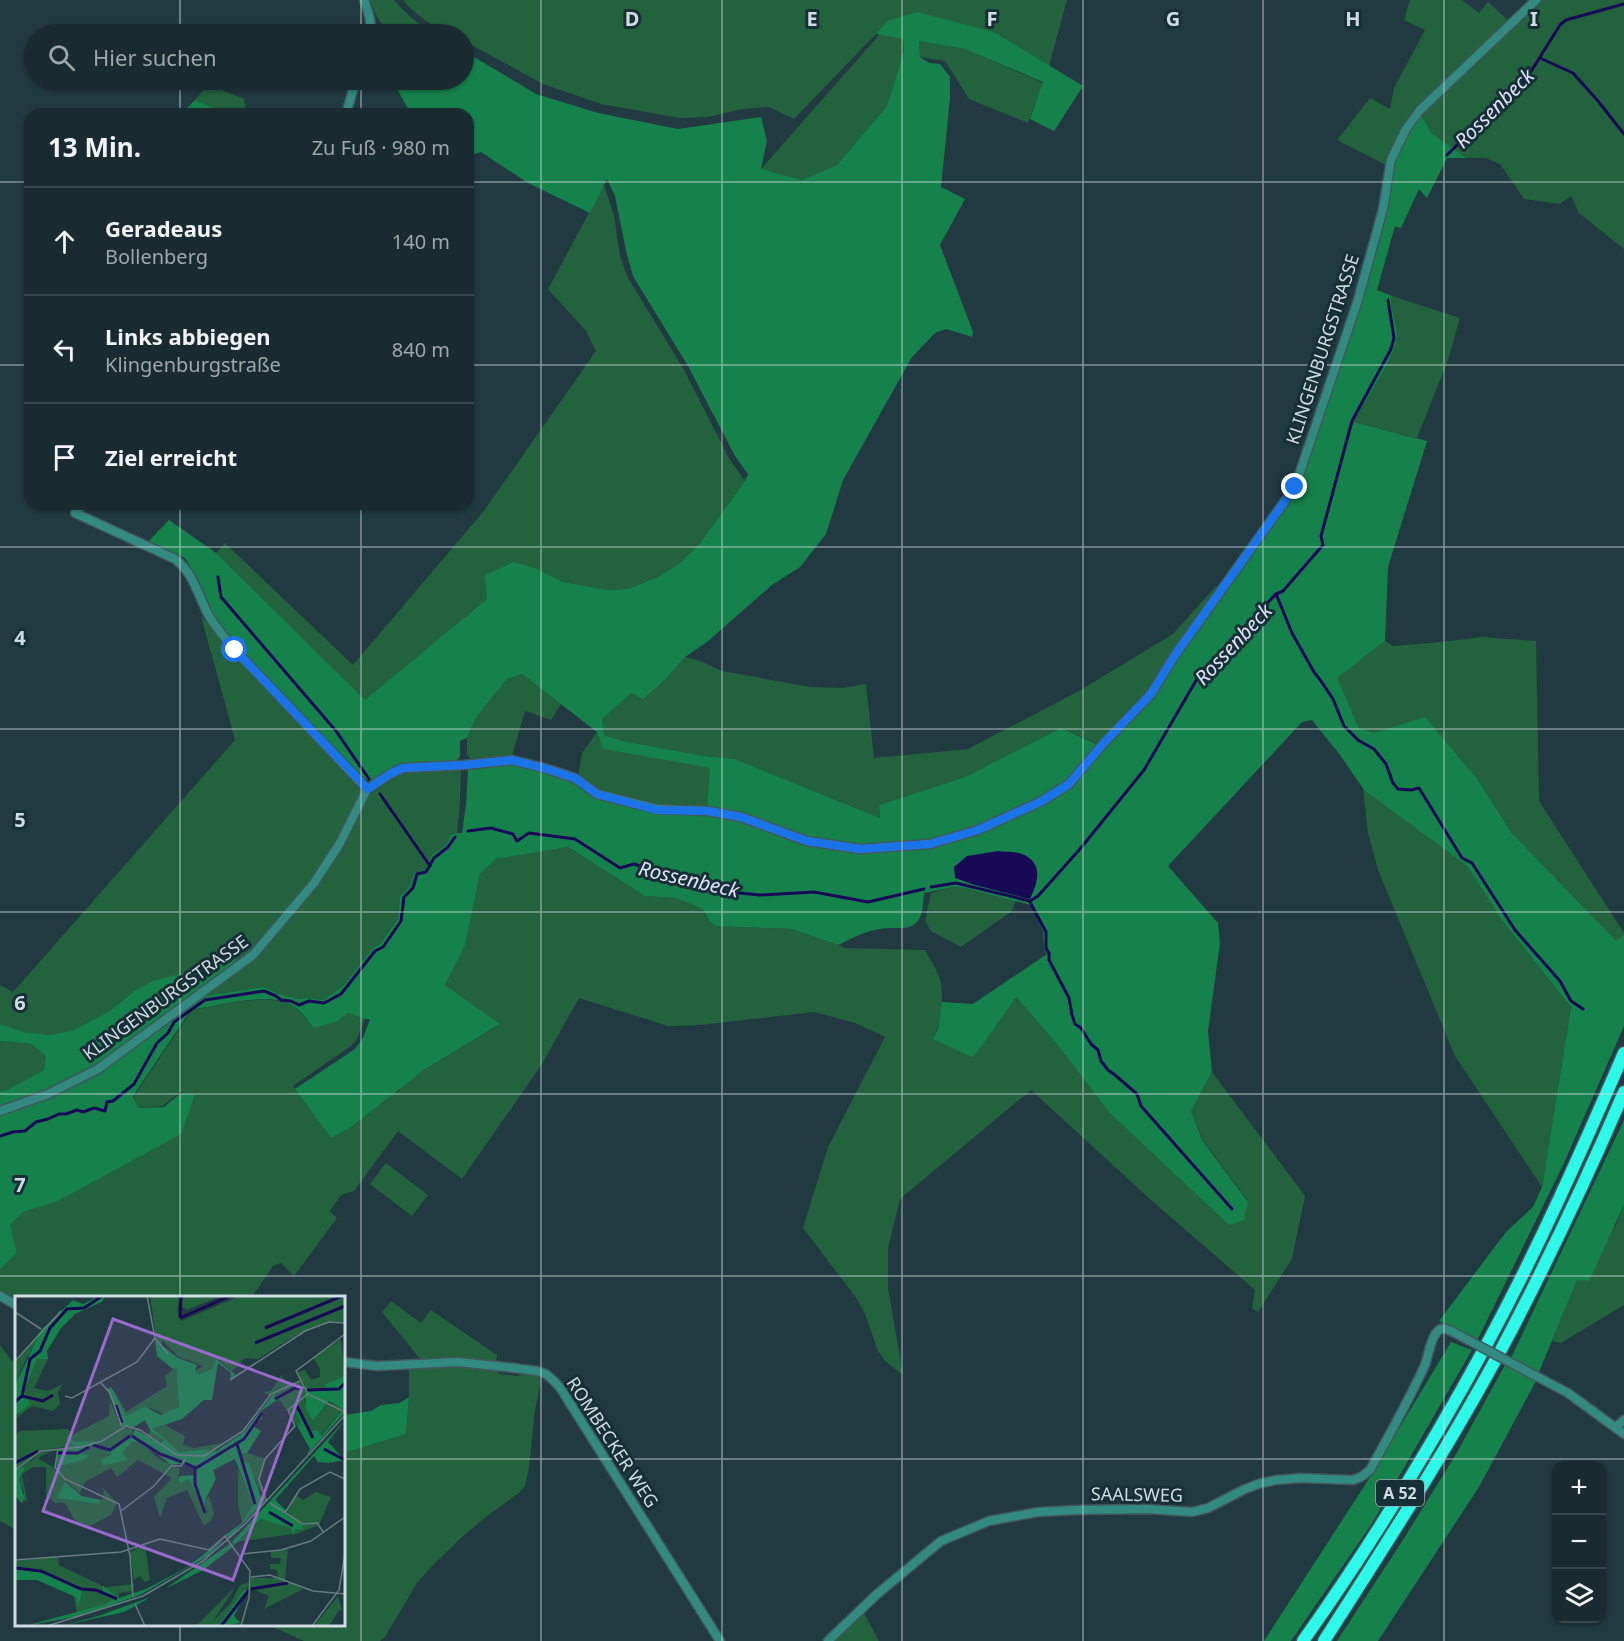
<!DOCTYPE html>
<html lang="de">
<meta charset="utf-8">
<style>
body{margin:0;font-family:"Noto Sans",sans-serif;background:#26373c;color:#f1f3f6}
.controls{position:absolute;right:18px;bottom:18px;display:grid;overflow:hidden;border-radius:12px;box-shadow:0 2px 4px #0004}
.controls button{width:54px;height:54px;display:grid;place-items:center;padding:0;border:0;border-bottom:2px solid #37474c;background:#192b30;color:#f1f3f6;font:30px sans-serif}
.stop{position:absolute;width:18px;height:18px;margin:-14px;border:4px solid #1a73e8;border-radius:50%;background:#fff}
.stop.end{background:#1a73e8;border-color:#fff;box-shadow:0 2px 6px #0008}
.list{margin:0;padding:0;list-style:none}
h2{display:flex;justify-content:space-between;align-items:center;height:78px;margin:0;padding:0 24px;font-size:26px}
h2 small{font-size:20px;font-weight:400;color:#9fa7ab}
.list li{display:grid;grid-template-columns:39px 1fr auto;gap:18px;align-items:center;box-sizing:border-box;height:108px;padding:0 24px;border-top:2px solid #37474c}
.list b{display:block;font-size:22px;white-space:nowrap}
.list p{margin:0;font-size:20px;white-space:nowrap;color:#9fa7ab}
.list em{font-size:20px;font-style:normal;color:#9fa7ab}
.icon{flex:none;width:33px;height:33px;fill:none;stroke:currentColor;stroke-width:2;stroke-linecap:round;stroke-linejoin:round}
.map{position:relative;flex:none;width:1624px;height:1641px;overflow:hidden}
.search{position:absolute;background:#192b30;box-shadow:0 2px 4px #0004;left:24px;top:24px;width:450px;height:66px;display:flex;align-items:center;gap:15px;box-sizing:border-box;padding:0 21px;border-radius:33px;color:#9fa7ab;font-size:22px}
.panel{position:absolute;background:#192b30;box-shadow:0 2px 4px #0004;left:24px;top:108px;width:450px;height:402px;border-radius:18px}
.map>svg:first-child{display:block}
</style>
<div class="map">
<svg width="1624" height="1641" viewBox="0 0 1624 1641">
<rect width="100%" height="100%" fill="#213940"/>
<g fill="#22623d">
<path d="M370,0H394C406,14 419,25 435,34H390L377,17Z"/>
<path d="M403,0H1067L1049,66L994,32L887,21L876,34L794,119L769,107L742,109L708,117L679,118L601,104L543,84L464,41V34C460,34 457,35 453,34C440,32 410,11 403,0Z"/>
<polygon points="1410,0 1462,0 1479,13 1488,2 1509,21 1417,108 1386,165 1337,140 1370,98 1390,109 1394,88 1425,30 1404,20"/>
<polygon points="1540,0 1624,0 1624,249 1579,213 1571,196 1560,204 1524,199 1500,164 1486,158 1467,158 1431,133 1421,114"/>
<polygon points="880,34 903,39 904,51 887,106 837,165 802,180 761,169"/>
<polygon points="919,41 965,49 1043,83 1028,123 969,99 945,61 920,57"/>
<polygon points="208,85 244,99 246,114 229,114 195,100"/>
<polygon points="604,185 614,215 620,256 628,278 683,368 730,460 745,481 700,543 679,565 658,577 628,589 608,590 563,582 537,569 487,599 365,701 216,553 225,543 353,665 483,512 596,351 586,331 548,289"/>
<path d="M1392,296L1460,318L1448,360L1417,438L1353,422C1364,403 1395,358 1397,338C1398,324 1389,311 1392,296Z"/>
<polygon points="1216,586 1219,590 1149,692 1098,744 1061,728 965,777 879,805 880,818 735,759 704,756 623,741 604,735 602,719 631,693 665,680 685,657 700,661 722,671 811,687 843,688 866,684 874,758 968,749 1079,691 1173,634"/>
<polygon points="201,616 231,652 368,796 399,773 461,768 460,802 457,833 450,835 447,844 432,855 425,870 414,874 410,886 400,896 398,919 380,944 372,949 343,986 323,1000 306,998 299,999 285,996 263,987 205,996 247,963 137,989 111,1010 74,1030 50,1035 23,1032 0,1024 0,985 13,992 235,740"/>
<polygon points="1481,637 1536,641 1539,801 1624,933 1624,935 1616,942 1511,832 1478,780 1374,733 1359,728 1336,678 1385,641 1393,646 1442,642"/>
<polygon points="522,674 561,704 551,720 525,711 512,756 473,761 467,755 467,738 475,719 507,679"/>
<polygon points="597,732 604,749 711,768 708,807 658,805 597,790 578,777 582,753"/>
<polygon points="1363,789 1467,866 1501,919 1571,1007 1542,1187 1455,1056 1378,870 1368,833"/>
<path d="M568,847L645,896L676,898L703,909L710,922L716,926L792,929L838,945L844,948L925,950C930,960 939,972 941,984C944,1002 940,1022 934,1039L976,1054L1015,996L1057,1044L1248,1201L1202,1139L1191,1111L1212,1072L1305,1196L1292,1259L1258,1312L1252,1308L1255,1290L1151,1200L1031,1090L900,1199L888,1248V1288L903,1375L885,1361L878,1351L865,1314L857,1299L803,1228L828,1147L885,1037L855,1023L814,1012L700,1025L668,1026L579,998L542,1064L462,1179L398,1131L354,1191L341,1195L330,1211L337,1218L294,1276L281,1263L273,1266L252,1297L16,1298V1301L0,1290V1270L17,1253L10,1225L23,1212L56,1202L195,1094L180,1092L163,1106L137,1108L134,1096L192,1010C218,1006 266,993 290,1004C300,1009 307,1020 314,1027L338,1021L348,1013L365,1019L357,1039L351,1046L293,1086L331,1138L350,1128L424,1070L499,1025L445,985L465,946L480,874L496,859Z"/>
<polygon points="954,887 965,888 1016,900 1012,911 961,947 931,931 925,921 931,893"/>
<polygon points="0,1041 32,1044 46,1056 44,1070 7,1090 0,1091"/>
<polygon points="386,1163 428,1195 412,1216 370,1184"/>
<polygon points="1624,1205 1624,1305 1561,1343 1552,1341 1577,1279 1616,1225"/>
<polygon points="391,1301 421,1323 431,1310 497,1355 496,1362 441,1359 421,1360 382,1312"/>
<polygon points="0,1345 12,1361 16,1363 16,1530 0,1521"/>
<polygon points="441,1366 497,1369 499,1374 518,1376 524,1372 537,1375 541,1381 535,1410 529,1468 525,1486 520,1492 482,1520 462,1537 432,1566 417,1583 385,1637 380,1641 304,1641 269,1625 344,1624 344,1453 406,1434 409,1397 409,1368"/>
<polygon points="864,1613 879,1641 835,1641"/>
</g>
<g fill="#16824b">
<path d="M917,12L994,32L1083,86L1054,131L1030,119L1043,82L965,49L919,41L920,57L929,63L940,64L950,77V98L941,187L965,199L940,245L973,332L972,337L946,329L935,333L912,357L843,480L826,534L800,567L772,585L707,642L685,657L665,680L643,699L631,693L602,719L604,735L623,741L704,756L735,759L880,818L879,805L965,777L1061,728L1105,748L1154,697L1178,658L1298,490L1395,160L1405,138L1421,114L1431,133L1467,158H1447L1427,198L1419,189L1401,228L1395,226L1377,290L1392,296C1389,311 1398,324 1397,338C1395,357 1364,403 1353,422L1427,441L1388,567L1385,641L1337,678L1359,728L1374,733L1425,717L1478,780L1511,832L1616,941L1624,935V1026L1564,1163L1478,1339L1439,1321L1506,1232L1533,1207L1542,1187L1571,1007L1501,919L1467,866L1364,790L1340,755L1312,720L1302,722L1168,866L1218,923L1220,943L1208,1031L1212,1072L1191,1111L1202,1140L1248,1202L1244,1220L1229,1225L1109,1112L1057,1044L1016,997L976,1054L972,1057L933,1039L938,1029L942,1002L973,1004L1047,954L1044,948L1043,931L1031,905L965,888L954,887L924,893C923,903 923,918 915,924C908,929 899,928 892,928C870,928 857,936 838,945L792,929L716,926L710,922L703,909L676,898L645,896L568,847L496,859L480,874L465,946L445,985L500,1024L424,1070L350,1128L331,1138L295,1089L355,1049L363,1038L370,1019H365L348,1013L338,1021L314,1028C307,1019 300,1009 290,1004C266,992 217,1006 191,1010L133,1096L138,1108L164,1107L181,1093L195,1094L181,1134L56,1202L23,1212L10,1225L17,1253L0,1270V1091L7,1090L44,1070L46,1056L32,1044L0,1041V1024L23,1032L50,1035L74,1030L111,1010L137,989L153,981L242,958L196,992L205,996L263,987L285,996L299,999L306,998L323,1000L343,986L372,949L380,944L398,919L400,896L410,886L414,873L425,870L432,855L447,844L450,835L457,833H462L466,805L468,769L511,763L544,770L575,782L594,796L707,813L710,768L603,749L597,732L522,674L507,679L475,719L467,738L460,741V756L456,761L424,762L396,765L375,780H366L237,646L215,617L198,579L185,558L149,541L169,520L216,553L365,700L487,599L485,575L514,562L537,569L563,582L608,590L628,589L658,577L679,564L700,543L745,481L748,474L735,456L688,366L633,276L627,255L615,196L607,179L590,213L528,183L481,152L468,156V114H411L392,80H464V51L536,94L598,113L678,129L761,117L767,141L761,169L802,180L837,165L887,106L904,51L903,39L876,34L887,21Z"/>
<polygon points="195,100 229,114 181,114"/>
<polygon points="1624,1120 1624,1205 1589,1281 1577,1280 1539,1372 1511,1358"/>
<polygon points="1451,1342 1472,1350 1371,1525 1291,1641 1264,1641 1365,1485"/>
<polygon points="1505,1365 1536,1381 1479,1487 1378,1641 1337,1641 1401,1543 1455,1456"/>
<polygon points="409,1397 406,1434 344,1453 344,1415 371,1411 381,1405 400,1403"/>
</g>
<path fill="#180956" d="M998,851C1005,852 1015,851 1022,854C1044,863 1038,882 1030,899L975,885L955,878L954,867L967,856Z"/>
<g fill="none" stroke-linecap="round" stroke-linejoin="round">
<g stroke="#180956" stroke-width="3">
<polyline points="1540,58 1573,73 1598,101 1624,134"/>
<polyline points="1447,155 1518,85 1525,81 1560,25 1566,20 1624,4"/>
<polyline points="218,577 221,597 336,731 369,779"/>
<polyline points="1276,594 1292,633 1314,672 1321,681 1333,699 1344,726 1358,740 1374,749 1386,764 1393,783 1398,789 1411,790 1419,788 1462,858 1472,863 1515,930 1560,981 1571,1001 1583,1009"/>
<polyline points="380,794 430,866"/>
<polyline points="468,831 491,828 513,834 517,841 529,833 575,839 620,868 634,864 654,871 661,869 729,892 760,895 814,892 868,902 924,889"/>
<polyline points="931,887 956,883 1030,901 1038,896 1080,849 1144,770 1201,672 1276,594 1283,591 1323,545 1321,536 1352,421 1391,349 1394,338 1388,300"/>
<polyline points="1030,902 1046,932 1046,948 1049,953 1049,960 1069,998 1072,1015 1075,1024 1081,1028 1091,1044 1098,1050 1101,1061 1108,1070 1115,1075 1137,1094 1141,1106 1232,1209"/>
<polyline points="0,1136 13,1132 25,1131 36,1122 48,1119 59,1114 66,1114 77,1110 83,1112 94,1108 105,1111 107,1102 113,1101 134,1084 157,1043 168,1033 174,1022 205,1000 264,991 276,996 281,1000 291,1001 299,1005 309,1001 324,1003 341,994 375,951 383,947 401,921 404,897 413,888 417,874 426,872 434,858 448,847 455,837"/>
</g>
<defs>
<g id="minor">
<path d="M364,0C368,11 373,23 369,34"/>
<polyline points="346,114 356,80"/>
<path d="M83,504L75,513L175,559C194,573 198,596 209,616C216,628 226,639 235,650L367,789"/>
<polyline points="0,1111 48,1094 98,1069 253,955 314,883 340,843 367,789 390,774 403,768 464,765 512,760 544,768 575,778 597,794 657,809 708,811 741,817 807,841 860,849 930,844 978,830 1042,801 1069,784 1103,744 1151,694 1175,655 1295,487 1358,300 1383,209 1391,160 1406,129 1420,110 1536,0"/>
<polyline points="0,1296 16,1305"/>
<polyline points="344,1362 377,1366 458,1362 514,1368 537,1371 546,1374 555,1382 561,1389 720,1641"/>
<polyline points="1532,1374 1568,1393 1624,1434"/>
<polyline points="1616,1427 1624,1420"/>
<path d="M828,1641L876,1595L941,1541L989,1521L1038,1512L1077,1510L1147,1509L1192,1512L1208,1508L1243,1490L1258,1484L1276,1480L1301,1478L1353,1480L1361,1477L1370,1470C1389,1436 1408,1402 1424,1367C1429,1357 1429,1341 1437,1332C1442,1326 1447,1329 1453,1332"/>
</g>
<g id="highway">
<path d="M1303,1641C1371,1545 1433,1444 1489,1340C1539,1247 1582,1150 1624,1053"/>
<path d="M1324,1641C1386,1544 1449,1447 1503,1346C1547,1263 1587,1178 1624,1092"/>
</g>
</defs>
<use href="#minor" stroke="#40575d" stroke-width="11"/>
<use href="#highway" stroke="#40575d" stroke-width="15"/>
<use href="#minor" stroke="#338a81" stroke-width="8"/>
<use href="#highway" stroke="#2ef8e7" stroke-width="12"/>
<defs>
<polyline id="minor-bridge" points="1453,1332 1532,1374"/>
</defs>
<use href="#minor-bridge" stroke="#40575d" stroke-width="11" stroke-linecap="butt"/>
<use href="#minor-bridge" stroke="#338a81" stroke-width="8"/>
</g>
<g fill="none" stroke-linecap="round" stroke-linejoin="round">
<polyline stroke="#1a73e8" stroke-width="8" points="235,650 368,789 390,774 403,768 464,765 512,760 544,768 575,778 597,794 657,810 708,811 741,817 807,841 860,849 930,844 978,830 1042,801 1069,784 1103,744 1151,694 1175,655 1295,487"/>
</g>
<path fill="none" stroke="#cfdde2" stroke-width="1.5" stroke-opacity="0.55" d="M180,0V34M361,0V34M541,0V1641M722,0V1641M902,0V1641M1083,0V1641M1263,0V1641M1444,0V1641M180,80V114M361,80V114M0,182H30M468,182H1624M0,365H30M468,365H1624M180,504V1298M361,504V1641M0,547H1624M0,729H1624M0,912H1624M0,1094H1624M0,1276H1624M0,1459H16M344,1459H1624M180,1624V1641"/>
<g text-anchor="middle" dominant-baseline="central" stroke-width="6" stroke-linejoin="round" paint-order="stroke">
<rect fill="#172f36" stroke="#98a9ae" stroke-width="1.5" x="1376" y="1480" width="48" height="26" rx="4.5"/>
<g font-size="16" font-weight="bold" fill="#cfdde2">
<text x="1400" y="1493">A 52</text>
</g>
<g font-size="18" fill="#cfdde2" stroke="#172f36">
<text transform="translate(1322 349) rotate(-72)">KLINGENBURGSTRASSE</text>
<text transform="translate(165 997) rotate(-36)">KLINGENBURGSTRASSE</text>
<text transform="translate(613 1442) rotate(57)">ROMBECKER WEG</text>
<text transform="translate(1137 1494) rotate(1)">SAALSWEG</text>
</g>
<g font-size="20" font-style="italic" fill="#dfe3f9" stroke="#172f36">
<text transform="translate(1494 108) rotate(-45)">Rossenbeck</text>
<text transform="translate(1233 644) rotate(-47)">Rossenbeck</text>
<text transform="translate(689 879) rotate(13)">Rossenbeck</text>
</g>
</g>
<g transform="translate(15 1296)">
<rect width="330" height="330" fill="#213940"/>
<path d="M135,0H165L162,14L166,25L225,0H330V26L317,25L283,38L243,63L230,62L217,75L204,64L197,73L184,78L179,75L188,70L164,61L147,44V51L141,41ZM168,0H206L172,14L166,10ZM27,33L24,44L11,63L0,89V66ZM326,43L330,80L312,88L310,94H294L289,103L298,125L314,106L328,114L305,140L294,135L283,109L281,117L286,126L282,130L266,106L248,96L256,95L266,79L274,90L286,86L282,76L290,74L296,84L305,81V72L298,62ZM22,62L33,63L19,92L33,95L48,88L43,96L45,108L38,115L17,110L0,123L8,112L9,95ZM161,71L164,111L150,119L136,112L111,121L100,97L111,116L152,90L150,80ZM95,104L107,132H119L116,140L93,154L87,150L60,146L53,140L58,150L27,154L22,157L11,170L25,156L41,153L23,162L41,173L43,184L42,172L47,167L74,159L67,157L77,149L97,158L86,163L89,170L112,164L108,157L117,146H128L142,162L165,173L163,184L167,188L174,183L192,216L190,204L194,200L199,218L195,225L189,230L172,194L152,202L145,222L139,201L157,182L123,164L102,181L96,172L70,186L65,197L51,186L43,202L84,208L89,200L88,192L102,207L96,219L73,231H68L59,223L50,207H40L31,199V171H19L7,178L12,204L6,207L9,197L4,183L11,170L0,174V139L5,135L53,133L57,139L94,120ZM150,129L170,140L168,149L179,152L208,147L194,157L191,153L166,156L137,135L148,143L146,147L132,139L138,133ZM232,157L250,163L244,182L248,201L237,177L226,166L225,159ZM223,173L239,208L227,227L223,208ZM301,196L316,201L304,229L279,239V233H286V226L272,217L281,199L288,204ZM248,222L276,232L278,238L222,246ZM130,248L135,284L130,286L125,280L119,284L115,256ZM273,253L270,284L288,293L249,313L254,300L232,291L203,330H181L221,290L198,325L215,308L225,289L236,286V282H263L262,274L255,273V268H265L266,262H256V256ZM43,261L44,269L77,285L90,291L119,288L118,295L104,297V302L82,312L62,317L58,299L22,284H0V265ZM323,300L327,314H324L314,330H299Z" fill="#22623d"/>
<path d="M84,0H90L87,6L60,18L46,32L32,55L33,63H22L9,95L15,108L0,120V89L27,33L58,4L68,8ZM140,44L163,62L182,69L180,75L184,78L197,73L201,63L221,79L215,83L216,77L203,67L197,104H189L167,123L138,133L165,156L191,153L195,157L203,154L229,136L259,97L262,104L246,115L247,122L238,130L246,135L232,157L225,159L226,166L234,167L246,201L251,204L214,242L210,239L227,227L238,208L220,163L198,174L201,183L190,204L191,218L174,183L166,188L163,184L165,180L179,179L180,173L171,167L156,169L128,146H117L108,157L113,164L88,170L86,163L97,158L77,149L67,157L74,159L71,163L41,171L43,154L58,149L53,145L52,139L60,146L85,145L80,148L93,154L117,140L120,133L146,148L148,143L136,136L130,124L119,131L107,130L92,93L96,91L100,97L111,120L130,111L146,119L164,111L161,71L158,73L142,60ZM330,80V115L314,105L298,125L291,112L290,91L309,94L311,88ZM284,109L294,135L303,134L306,140L328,114L330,116L291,160L295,153L282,130L286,126L281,117ZM330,124L313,146L330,164L313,167L303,166L299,160L260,204L271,214L269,217L287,228V233H280L278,240L276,232L246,223L219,249L217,246ZM11,170L4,183L9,201L6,207L0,199V174ZM50,186L67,200L86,204L84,208L42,202ZM210,242L193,260L125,299L65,320L10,330L91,308L97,304L80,295L88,296V290L104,302L131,293L171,272ZM216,247L219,250L188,274L150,293ZM0,271L26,275L68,293L63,311L61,301L22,284H0ZM234,292L219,320L226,327L203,330L228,295ZM136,301L109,316L46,330L83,320Z" fill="#16824b"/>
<path fill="none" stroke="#180956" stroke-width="3" d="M165,22L166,0M165,22L215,0M250,32L327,0M240,47L330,10M292,94L324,93L330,87M7,100L28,105L38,99M260,103L280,92L288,93M0,106L7,100L15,63L25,55L35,32L52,13L69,12L87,0M101,109L107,127M282,110L298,142M117,140L145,158L167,166M222,148L240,208M78,149L95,154L115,140M309,153L330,164M43,157H63L74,151M0,167L23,155M170,167L181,172L229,143L247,117M180,172V188L190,217M254,216L278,230M0,272L26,275L66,293L81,294L102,303M236,293L273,287M206,330L234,294"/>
<path fill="none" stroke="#677b81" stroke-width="1.5" d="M132,0L140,42L153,58M0,16L26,33M0,65L46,15M215,84L290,35L314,26L330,27M85,86L95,97L107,131M50,100L57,102L122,66L140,42M330,116L293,98L281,75L330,38M43,153L40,171L50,183L104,208L115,260L118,301M0,174L26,155L67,151L87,145L111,130L125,134L162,159L189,160L228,135L256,98L285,85M251,204L244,183L250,163L280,130L273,114L293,98M255,207L288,228L302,227L309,237M106,215L139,190L156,170H166L171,161M270,217L285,193L315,176L330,183M226,258L266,254L296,245L330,221M0,264L106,256L145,243L194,254L210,240L235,275L234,302L226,330M236,281L255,279L298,295L330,298M120,308L130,330M32,330L128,300L188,265L231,227L330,119M297,330L324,294L330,258"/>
<path fill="#986acb" fill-opacity="0.15" stroke="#986acb" stroke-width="3" d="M98,23L287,92L218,284L28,215Z"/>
<rect width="330" height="330" fill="none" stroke="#cfdde2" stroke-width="3"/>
</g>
<g font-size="20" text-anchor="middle" font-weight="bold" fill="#cfdde2" stroke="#172f36" stroke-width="6" stroke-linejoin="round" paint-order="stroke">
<text x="632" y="26">D</text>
<text x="812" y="26">E</text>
<text x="992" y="26">F</text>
<text x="1173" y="26">G</text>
<text x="1353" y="26">H</text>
<text x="1534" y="26">I</text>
<text x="20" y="645">4</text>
<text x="20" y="827">5</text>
<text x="20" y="1010">6</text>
<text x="20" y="1192">7</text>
</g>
</svg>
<div class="controls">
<button>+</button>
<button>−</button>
<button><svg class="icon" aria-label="layers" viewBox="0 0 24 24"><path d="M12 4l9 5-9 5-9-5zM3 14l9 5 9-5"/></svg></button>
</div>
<div class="stop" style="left:235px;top:650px"></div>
<div class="stop end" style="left:1295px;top:487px"></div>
<div class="search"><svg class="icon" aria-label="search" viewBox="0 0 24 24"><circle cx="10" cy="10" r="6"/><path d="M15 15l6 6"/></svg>Hier suchen</div>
<section class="panel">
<h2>13 Min.<small>Zu Fuß · 980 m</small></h2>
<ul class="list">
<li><svg class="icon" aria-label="ahead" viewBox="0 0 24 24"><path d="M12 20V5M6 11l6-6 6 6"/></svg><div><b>Geradeaus</b><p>Bollenberg</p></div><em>140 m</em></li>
<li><svg class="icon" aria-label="left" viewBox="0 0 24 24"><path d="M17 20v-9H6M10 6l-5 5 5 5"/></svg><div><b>Links abbiegen</b><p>Klingenburgstraße</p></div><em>840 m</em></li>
<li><svg class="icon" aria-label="arrive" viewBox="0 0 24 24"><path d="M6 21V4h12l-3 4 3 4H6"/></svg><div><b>Ziel erreicht</b></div></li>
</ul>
</section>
</div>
